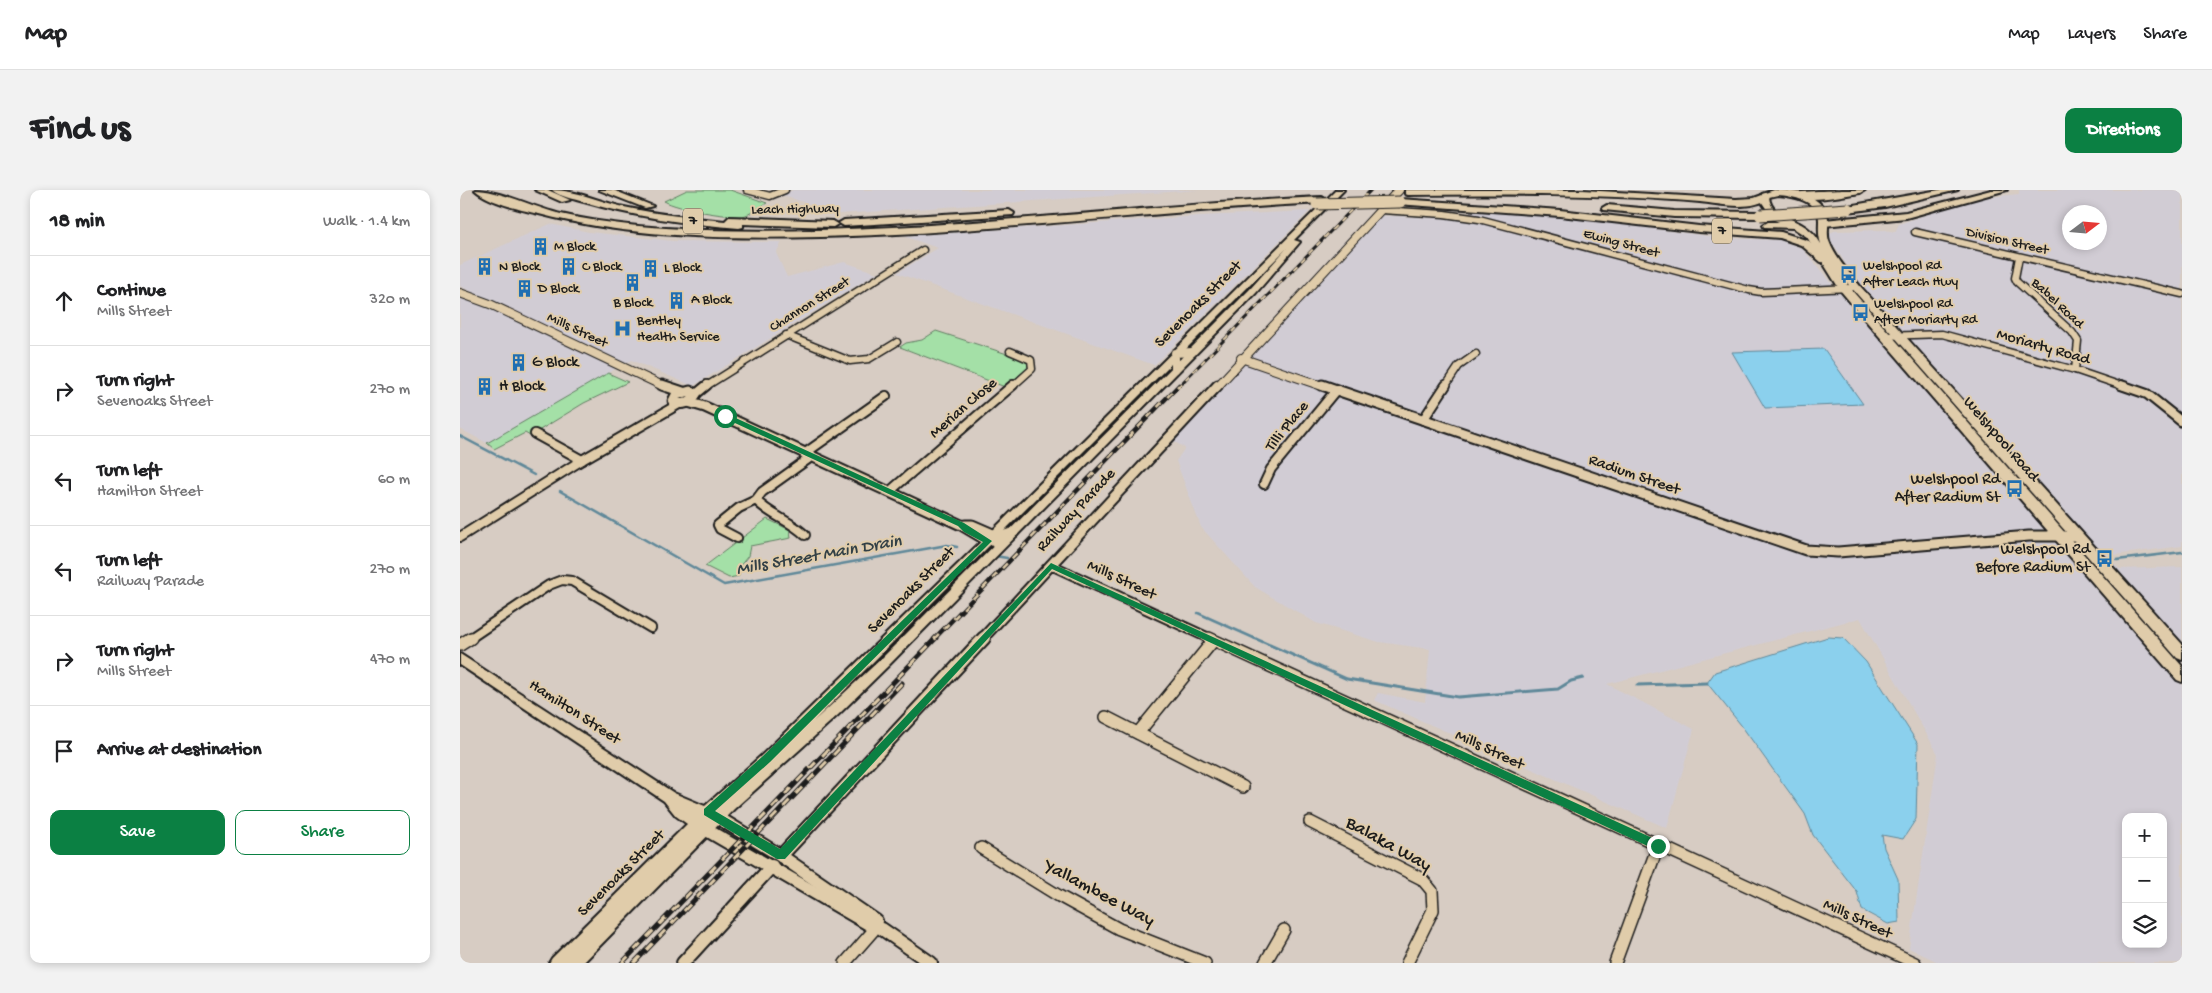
<!DOCTYPE html>
<meta charset="utf-8">
<style>
body{margin:0;font-family:"Gochi Hand",sans-serif;background:#f2f2f2;color:#202124}
.controls{position:absolute;right:15px;bottom:15px;display:grid;overflow:hidden;border-radius:10px;box-shadow:0 2px 8px #0003}
.controls button{width:45px;height:45px;display:grid;place-items:center;padding:0;border:0;border-bottom:1px solid #e0e0e0;background:#fff;color:#202124;font:25px sans-serif}
.compass{position:absolute;left:1602px;top:15px;width:45px;height:45px;border-radius:50%;background:#fff;box-shadow:0 2px 8px #0003;rotate:74deg}
.stop{position:absolute;width:15px;height:15px;margin:-11px;border:4px solid #0b8043;border-radius:50%;background:#fff}
.stop.end{background:#0b8043;border-color:#fff;box-shadow:0 1px 5px #0008}
.list{margin:0;padding:0;list-style:none}
h2{display:flex;justify-content:space-between;align-items:center;height:65px;margin:0;padding:0 20px;font-size:21px}
h2 small{font-size:16px;font-weight:400;color:#757577}
.list li{display:grid;grid-template-columns:32px 1fr auto;gap:15px;align-items:center;box-sizing:border-box;height:90px;padding:0 20px;border-top:1px solid #e0e0e0}
.list b{display:block;font-size:19px;white-space:nowrap}
.list p{margin:0;font-size:16px;white-space:nowrap;color:#757577}
.list em{font-size:16px;font-style:normal;color:#757577}
.actions{display:flex;gap:10px;padding:15px 20px}
.actions a{flex:1;padding:11px 0;border:1px solid #0b8043;border-radius:10px;text-align:center;font-size:18px;color:#0b8043}
.actions .main{background:#0b8043;color:#fff}
.icon{flex:none;width:28px;height:28px;fill:none;stroke:currentColor;stroke-width:2;stroke-linecap:round;stroke-linejoin:round}
.map{position:relative;flex:none;width:1722px;height:773px;overflow:hidden;border-radius:10px}
header{display:flex;align-items:center;gap:30px;box-sizing:border-box;height:70px;padding:0 25px;background:#fff;border-bottom:1px solid #e0e0e0}
header strong{font-size:24px}
nav{display:flex;gap:28px;margin-inline-start:auto;font-size:18px}
.intro{display:flex;align-items:center;justify-content:space-between;box-sizing:border-box;height:120px;padding:0 30px}
h1{margin:0;font-size:35px}
.button{padding:12px 22px;border-radius:10px;background:#0b8043;color:#fff;font-size:18px;font-weight:700}
main{display:flex;gap:30px;padding:0 30px}
aside{flex:1;background:#fff;border-radius:10px;box-shadow:0 2px 8px #0003}
.map>svg:first-child{display:block}
</style>
<header>
<strong>Map</strong>
<nav><a>Map</a><a>Layers</a><a>Share</a></nav>
</header>
<div class="intro"><h1>Find us</h1><a class="button">Directions</a></div>
<main>
<aside>
<h2>18 min<small>Walk · 1.4 km</small></h2>
<ul class="list">
<li><svg class="icon" aria-label="ahead" viewBox="0 0 24 24"><path d="M12 20V5M6 11l6-6 6 6"/></svg><div><b>Continue</b><p>Mills Street</p></div><em>320 m</em></li>
<li><svg class="icon" aria-label="right" viewBox="0 0 24 24"><path d="M7 20v-9h11M14 6l5 5-5 5"/></svg><div><b>Turn right</b><p>Sevenoaks Street</p></div><em>270 m</em></li>
<li><svg class="icon" aria-label="left" viewBox="0 0 24 24"><path d="M17 20v-9H6M10 6l-5 5 5 5"/></svg><div><b>Turn left</b><p>Hamilton Street</p></div><em>60 m</em></li>
<li><svg class="icon" aria-label="left" viewBox="0 0 24 24"><path d="M17 20v-9H6M10 6l-5 5 5 5"/></svg><div><b>Turn left</b><p>Railway Parade</p></div><em>270 m</em></li>
<li><svg class="icon" aria-label="right" viewBox="0 0 24 24"><path d="M7 20v-9h11M14 6l5 5-5 5"/></svg><div><b>Turn right</b><p>Mills Street</p></div><em>470 m</em></li>
<li><svg class="icon" aria-label="arrive" viewBox="0 0 24 24"><path d="M6 21V4h12l-3 4 3 4H6"/></svg><div><b>Arrive at destination</b></div></li>
</ul>
<div class="actions"><a class="main">Save</a><a>Share</a></div>
</aside>
<div class="map">
<svg width="1722" height="773" viewBox="0 0 1722 773">
<rect width="100%" height="100%" fill="#d7ccc3"/>
<filter id="ink" filterUnits="userSpaceOnUse"><feTurbulence type="fractalNoise" baseFrequency=".02" numOctaves="2"/><feDisplacementMap in="SourceGraphic" scale="10" xChannelSelector="R" yChannelSelector="G"/><feConvolveMatrix kernelMatrix="1 2 1 2 8 2 1 2 1" color-interpolation-filters="sRGB"/></filter>
<g filter="url(#ink)">
<g fill="#d1ccd4" fill-rule="evenodd">
<polygon points="333,0 739,0 379,24 322,5"/>
<path d="M1559,0H1722V356L1647,366L1659,379L1722,377V773H1480L1449,758L1478,564L1400,428L1147,494L1234,539L1207,638L914,510L918,503L965,512L970,459L919,452L856,433L795,397L741,337L716,271L725,258L705,246L909,25L1003,29L1012,20L1061,21L1263,48L1320,50L1342,58L1373,95L1398,93L1367,45L1374,41L1425,40L1435,42L1439,34L1511,9L1559,4ZM1610,22H1640V52H1610ZM1666,627H1703V754H1666Z"/>
<polygon points="850,21 694,175 437,83 478,58 443,46 740,26"/>
<polygon points="90,34 129,42 213,51 322,52 316,63 327,87 384,72 417,83 233,196 171,170 27,253 0,239 0,108 12,102 0,96 0,75"/>
</g>
<g fill="#a4e0a7" stroke="#607e62">
<path d="M227,0H270L307,13C300,17 290,25 282,26C266,27 218,19 204,11Z"/>
<polygon points="476,141 569,171 568,178 545,197 440,157 446,153 462,150"/>
<polygon points="148,183 168,192 124,213 70,246 65,243 34,259 27,253"/>
<polygon points="307,329 330,340 331,348 290,356 288,366 279,377 279,386 269,388 245,376"/>
</g>
<g fill="#8bd0ed" stroke="#5f8899">
<polygon points="1364,159 1403,214 1305,218 1272,162"/>
<polygon points="1368,447 1383,448 1406,472 1458,554 1456,629 1443,649 1422,645 1424,658 1438,689 1439,732 1428,734 1402,720 1397,702 1353,645 1345,624 1281,535 1247,493 1255,482"/>
</g>
<g fill="none" stroke-linecap="round" stroke-linejoin="round">
<g stroke="#5f8899" stroke-width="2.5">
<polyline points="0,246 74,285"/>
<polyline points="100,301 264,395 487,355 497,357"/>
<polyline points="535,366 547,368"/>
<polyline points="1657,370 1722,362"/>
<polyline points="738,423 796,449"/>
</g>
<g stroke="#5f8899" stroke-width="3">
<polyline points="794,448 887,489 998,507 1098,499 1111,491 1123,488"/>
<polyline points="1177,495 1247,493"/>
</g>
<defs>
<g id="minor-far2">
<polyline points="287,0 310,6 325,0"/>
<polyline points="921,20 984,24 1019,29 1289,100 1301,102 1391,98"/>
<polyline points="1455,42 1722,104"/>
<polyline points="1559,67 1555,88 1557,92 1612,142 1618,151 1615,180"/>
<polyline points="326,145 390,171 409,169 437,152"/>
<polyline points="1425,146 1482,144 1615,180 1665,197"/>
<polyline points="550,161 571,170 572,179 552,197"/>
<polyline points="245,197 463,60"/>
<polyline points="985,197 999,176 1016,164"/>
</g>
<g id="minor-far1">
<polyline points="1661,195 1687,204 1722,232"/>
<polyline points="236,204 247,195"/>
<polyline points="963,230 986,195"/>
<polyline points="75,244 122,270"/>
<polyline points="344,264 426,206"/>
<polyline points="804,294 811,279 876,200"/>
<polyline points="429,302 553,195"/>
<path d="M345,345C330,330 309,325 296,310L302,302L351,267"/>
<polyline points="0,347 122,270 219,214"/>
<polyline points="277,348 260,339 258,335 279,318 296,310"/>
<polyline points="591,375 751,449"/>
<polyline points="9,449 89,395 102,390 112,391 191,438"/>
</g>
<g id="minor">
<polyline points="749,448 1455,773"/>
<polyline points="0,455 11,448"/>
<polyline points="646,527 783,597"/>
<polyline points="678,543 753,451"/>
<polyline points="850,632 962,689 972,701 973,720 947,773"/>
<polyline points="521,658 599,706 659,739 745,773"/>
<polyline points="385,773 413,741"/>
<polyline points="805,773 824,740"/>
<polyline points="1155,773 1198,656"/>
</g>
<g id="tertiary-far2">
<polyline points="0,103 30,114 205,197"/>
<polyline points="781,168 865,197"/>
<polyline points="715,179 715,163 732,162"/>
<polyline points="757,197 939,0"/>
</g>
<g id="tertiary-far1">
<polyline points="202,195 223,202"/>
<polyline points="862,195 1346,360 1378,362 1569,346 1617,346"/>
<path d="M230,201L236,204C231,213 222,216 213,211L216,205Z"/>
<polyline points="228,212 245,217 501,335 528,351 554,342"/>
<polyline points="505,335 512,335 535,345 536,353"/>
<polyline points="522,449 758,195"/>
</g>
<g id="tertiary">
<polyline points="257,627 321,666 416,731"/>
<polyline points="245,639 412,736"/>
<polyline points="321,666 524,448"/>
<polyline points="422,739 471,773"/>
<polyline points="223,773 312,676"/>
</g>
<path id="secondary" d="M876,0H884L834,50L840,52L796,103L430,474L378,525L274,619L123,773H89L92,768L227,634L216,626L204,611L0,475V464L214,603L245,616L302,565L531,342ZM827,58L790,99L422,468L354,531Z"/>
<path id="primary" d="M1314,0C1333,0 1359,4 1367,24C1370,33 1366,42 1369,51C1375,68 1389,82 1400,96L1722,454V470L1717,468L1381,86L1388,96L1722,476V492L1717,490L1412,138L1380,100L1347,47L1332,37L1314,30L1301,11L1302,4ZM1318,5C1332,6 1359,11 1359,30C1359,38 1358,45 1361,54C1356,45 1350,39 1341,34C1329,27 1311,25 1309,7Z"/>
<g id="motorway">
<path d="M15,0C39,0 75,18 101,24C148,35 198,38 246,40C452,46 656,16 862,7L867,10L862,13C695,21 528,43 361,47C267,49 170,48 79,24C61,20 28,12 15,0Z"/>
<polygon points="75,0 88,0 110,10 102,12"/>
<path d="M92,0C117,0 140,12 164,17C197,24 231,28 265,31L269,27L373,31L378,34L373,37L283,34V37L279,38C226,34 175,27 124,12C114,9 100,7 92,0Z"/>
<polygon points="139,0 153,0 193,16 185,18"/>
<path d="M945,0H1123L1276,9L1294,8L1305,4L1310,7C1294,22 1259,14 1240,12C1143,4 1045,4 948,5L945,4Z"/>
<path d="M1381,0H1405L1400,3C1384,5 1344,15 1331,4C1335,1 1372,1 1381,0Z"/>
<polygon points="1479,0 1498,0 1425,17 1388,22 1383,19 1388,16"/>
<polygon points="1531,0 1547,0 1446,28 1364,36 1359,33 1364,30 1446,22"/>
<polygon points="940,9 1100,20 1239,36 1321,42 1349,51 1370,70 1369,72 1361,72 1341,55 1320,48 1239,42 1100,26 937,14 935,12"/>
<polygon points="1147,15 1214,21 1300,22 1305,25 1300,28 1214,27 1144,20 1142,18"/>
<polygon points="549,20 554,23 553,25 384,36 379,33 384,30"/>
<polygon points="1308,32 1334,32 1339,35 1334,38 1304,37 1303,35"/>
</g>
</defs>
<use href="#minor-far2" stroke="#1c1c1c" stroke-width="9"/>
<use href="#minor-far1" stroke="#1c1c1c" stroke-width="12"/>
<use href="#minor" stroke="#1c1c1c" stroke-width="14"/>
<use href="#tertiary-far2" stroke="#1c1c1c" stroke-width="10"/>
<use href="#tertiary-far1" stroke="#1c1c1c" stroke-width="13"/>
<use href="#tertiary" stroke="#1c1c1c" stroke-width="16"/>
<use href="#secondary" stroke="#1c1c1c" stroke-width="4"/>
<use href="#primary" stroke="#1c1c1c" stroke-width="4"/>
<use href="#motorway" stroke="#1c1c1c" stroke-width="4"/>
<use href="#minor-far2" stroke="#e0ccaa" stroke-width="6"/>
<use href="#minor-far1" stroke="#e0ccaa" stroke-width="8"/>
<use href="#minor" stroke="#e0ccaa" stroke-width="11"/>
<use href="#tertiary-far2" stroke="#e0ccaa" stroke-width="8"/>
<use href="#tertiary-far1" stroke="#e0ccaa" stroke-width="9"/>
<use href="#tertiary" stroke="#e0ccaa" stroke-width="12"/>
<use href="#secondary" fill="#e0ccaa" fill-rule="evenodd"/>
<use href="#primary" fill="#e0ccaa" fill-rule="evenodd"/>
<use href="#motorway" fill="#e0ccaa" fill-rule="evenodd"/>
<defs>
<polyline id="rail-far2" points="718,197 911,0"/>
<polyline id="rail-far1" points="474,449 719,195"/>
<g id="rail">
<polyline points="162,773 476,448"/>
<polyline points="174,773 442,493"/>
</g>
</defs>
<use href="#rail-far2" stroke="#1c1c1c" stroke-width="3"/>
<use href="#rail-far1" stroke="#1c1c1c" stroke-width="4.5"/>
<use href="#rail" stroke="#1c1c1c" stroke-width="5"/>
<use href="#rail-far2" stroke="#e0ccaa" stroke-width="2" stroke-dasharray="5.5" stroke-linecap="butt"/>
<use href="#rail-far1" stroke="#e0ccaa" stroke-width="2.5" stroke-dasharray="7" stroke-linecap="butt"/>
<use href="#rail" stroke="#e0ccaa" stroke-width="3" stroke-dasharray="9" stroke-linecap="butt"/>
<defs>
<g id="motorway-bridge">
<polyline points="857,14 940,12"/>
<polyline points="1300,25 1388,19"/>
</g>
</defs>
<use href="#motorway-bridge" stroke="#1c1c1c" stroke-width="13" stroke-linecap="butt"/>
<use href="#motorway-bridge" stroke="#e0ccaa" stroke-width="11"/>
</g>
</g>
<polygon fill="#0b8043" points="262,224 267,224 504,333 532,351 310,572 255,621 320,659 591,373 1201,652 1201,659 1194,659 592,379 325,669 317,669 244,625 244,619 303,566 523,352 504,342 498,336 262,227"/>
<defs>
<symbol id="building-bare" viewBox="-9 -9 18 18"><path d="M-4-6H4V6H1V3H-1V6H-4ZM-2.5-4.3h1.7v1.8h-1.7ZM.8-4.3h1.7v1.8H.8ZM-2.5-1h1.7V.8h-1.7ZM.8-1h1.7V.8H.8Z" fill="#1f6fb2" stroke="#e0ccaa" stroke-width="2.5" paint-order="stroke"/></symbol>
<symbol id="bus-bare" viewBox="-9 -9 18 18"><path d="M-5-6H5V4H4V6H2V4H-2V6H-4V4H-5ZM-3.5-4V0h7V-4ZM-3.5 1.2v1.5H-2V1.2ZM2 1.2v1.5H3.5V1.2Z" fill="#1f6fb2" stroke="#e0ccaa" stroke-width="2.5" paint-order="stroke"/></symbol>
<symbol id="hospital-bare" viewBox="-9 -9 18 18"><path d="M-5-5h3v3.5h4V-5h3V5h-3V1.5h-4V5h-3Z" fill="#1f6fb2" stroke="#e0ccaa" stroke-width="2.5" paint-order="stroke"/></symbol>
</defs>
<g fill-rule="evenodd">
<use href="#building-bare" x="68" y="44" width="25" height="25"/>
<use href="#building-bare" x="12" y="64" width="25" height="25"/>
<use href="#building-bare" x="96" y="64" width="25" height="25"/>
<use href="#building-bare" x="178" y="66" width="25" height="25"/>
<use href="#bus-bare" x="1376" y="72" width="25" height="25"/>
<use href="#building-bare" x="160" y="80" width="25" height="25"/>
<use href="#building-bare" x="52" y="86" width="25" height="25"/>
<use href="#building-bare" x="204" y="98" width="25" height="25"/>
<use href="#bus-bare" x="1388" y="110" width="25" height="25"/>
<use href="#hospital-bare" x="150" y="126" width="25" height="25"/>
<use href="#building-bare" x="46" y="160" width="25" height="25"/>
<use href="#building-bare" x="12" y="184" width="25" height="25"/>
<use href="#bus-bare" x="1542" y="286" width="25" height="25"/>
<use href="#bus-bare" x="1632" y="356" width="25" height="25"/>
</g>
<g text-anchor="middle" dominant-baseline="central" stroke-width="4" stroke-linejoin="round" paint-order="stroke">
<g font-size="14" fill="#1c1c1c" stroke="#e0ccaa">
<text transform="translate(335 20) rotate(-1)">Leach Highway</text>
<text transform="translate(1547 52) rotate(13)">Division Street</text>
<text transform="translate(1161 54) rotate(15)">Ewing Street</text>
<text transform="translate(1597 114) rotate(43)">Babel Road</text>
<text transform="translate(350 115) rotate(-32)">Channon Street</text>
<text transform="translate(117 141) rotate(25)">Mills Street</text>
</g>
<g font-size="14" fill="#1c1c1c" stroke="#e0ccaa" text-anchor="start">
<text x="94" y="57">M Block</text>
<text x="1403" y="76">Welshpool Rd<tspan x="1403" dy="16">After Leach Hwy</tspan></text>
<text x="39" y="77">N Block</text>
<text x="122" y="77">C Block</text>
<text x="204" y="78">L Block</text>
<text x="78" y="99">D Block</text>
<text x="231" y="110">A Block</text>
<text x="173" y="113" text-anchor="middle">B Block</text>
<text x="1414" y="114">Welshpool Rd<tspan x="1414" dy="16">After Moriarty Rd</tspan></text>
<text x="177" y="131">Bentley<tspan x="177" dy="16">Health Service</tspan></text>
</g>
<g fill="#e0ccaa" stroke="#575147" stroke-width="1">
<rect x="223" y="18.5" width="20" height="25" rx="4"/>
<rect x="1252" y="28.5" width="20" height="25" rx="4"/>
</g>
<g font-size="15" font-weight="bold" fill="#1c1c1c">
<text x="233" y="31">7</text>
<text x="1262" y="41">7</text>
</g>
<g font-size="16" fill="#1c1c1c" stroke="#e0ccaa">
<text transform="translate(739 115) rotate(-45)">Sevenoaks Street</text>
<text transform="translate(1583 158) rotate(16)">Moriarty Road</text>
<text transform="translate(504 219) rotate(-41)">Merian Close</text>
<text transform="translate(828 237) rotate(-51)">Tilli Place</text>
<text transform="translate(1540 250) rotate(49)">Welshpool Road</text>
<text transform="translate(1174 286) rotate(19)">Radium Street</text>
<text transform="translate(617 321) rotate(-47)">Railway Parade</text>
<text transform="translate(661 391) rotate(25)">Mills Street</text>
<text transform="translate(452 401) rotate(-45)">Sevenoaks Street</text>
<text transform="translate(114 523) rotate(33)">Hamilton Street</text>
<text transform="translate(1029 561) rotate(25)">Mills Street</text>
<text transform="translate(162 684) rotate(-45)">Sevenoaks Street</text>
<text transform="translate(1397 730) rotate(25)">Mills Street</text>
</g>
<g font-size="16" fill="#1c1c1c" stroke="#e0ccaa" text-anchor="start">
<text x="72" y="173">G Block</text>
<text x="39" y="197">H Block</text>
<text x="1540" y="290" text-anchor="end">Welshpool Rd<tspan x="1540" dy="18">After Radium St</tspan></text>
<text x="1630" y="360" text-anchor="end">Welshpool Rd<tspan x="1630" dy="18">Before Radium St</tspan></text>
</g>
<g font-size="18" font-style="italic" fill="#324046" stroke="#e0ccaa">
<text transform="translate(359 366) rotate(-10)">Mills Street Main Drain</text>
</g>
<g font-size="19" fill="#1c1c1c" stroke="#e0ccaa">
<text transform="translate(928 655) rotate(29)">Balaka Way</text>
<text transform="translate(639 704) rotate(28)">Yallambee Way</text>
</g>
</g>
</svg>
<div class="controls">
<button>+</button>
<button>−</button>
<button><svg class="icon" aria-label="layers" viewBox="0 0 24 24"><path d="M12 4l9 5-9 5-9-5zM3 14l9 5 9-5"/></svg></button>
</div>
<svg class="compass" viewBox="-18 -18 36 36"><path d="M0-13l5 13h-10z" fill="#e53935"/><path d="M0 13l5-13h-10z" fill="#757577"/></svg>
<div class="stop" style="left:265px;top:226px"></div>
<div class="stop end" style="left:1198px;top:656px"></div>
</div>
</main>
